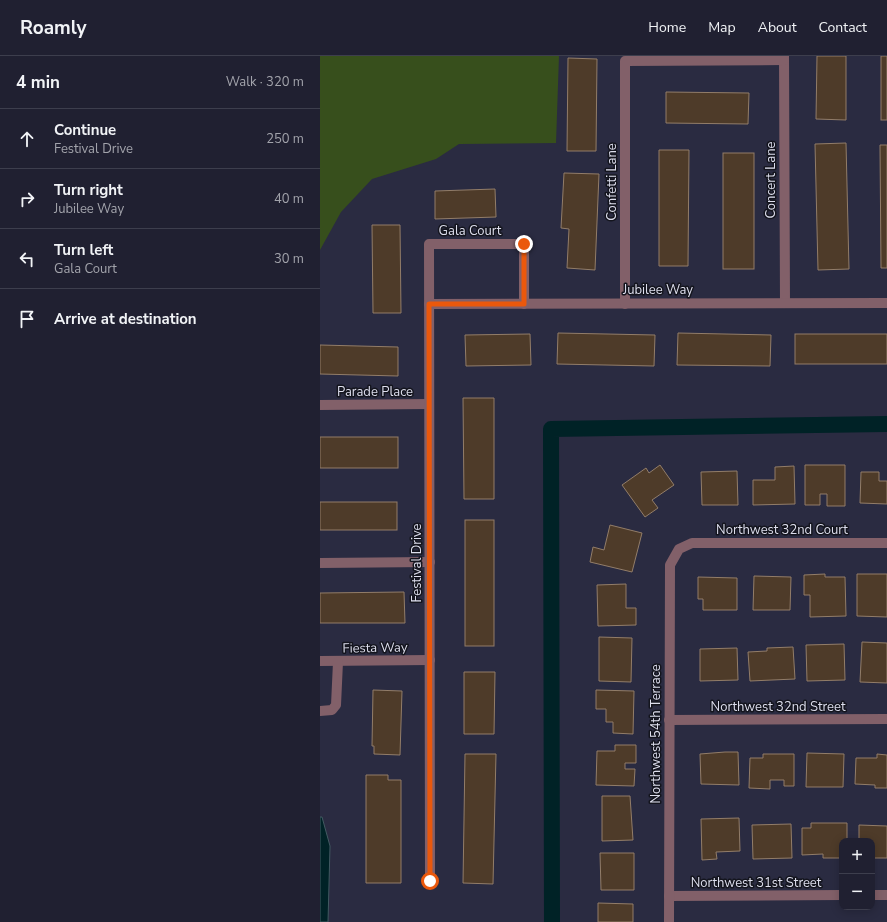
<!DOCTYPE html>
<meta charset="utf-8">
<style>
body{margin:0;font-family:"Nunito Sans",sans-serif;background:#282839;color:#f1f3f6}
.controls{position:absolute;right:12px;bottom:12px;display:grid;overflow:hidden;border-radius:8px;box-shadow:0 2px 10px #0003}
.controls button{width:36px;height:36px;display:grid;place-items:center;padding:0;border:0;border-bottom:1px solid #3d3e4d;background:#202031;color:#f1f3f6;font:20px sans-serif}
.stop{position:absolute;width:12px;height:12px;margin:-9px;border:3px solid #ea580c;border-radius:50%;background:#fff}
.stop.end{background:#ea580c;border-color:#fff;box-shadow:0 1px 4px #0008}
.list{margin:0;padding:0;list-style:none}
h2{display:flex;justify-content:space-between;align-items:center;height:52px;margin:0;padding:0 16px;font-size:17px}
h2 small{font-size:13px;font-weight:400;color:#a2a3ab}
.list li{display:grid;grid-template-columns:26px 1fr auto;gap:12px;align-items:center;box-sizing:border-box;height:60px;padding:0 16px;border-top:1px solid #3d3e4d}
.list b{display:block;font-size:15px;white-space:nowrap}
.list p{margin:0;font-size:13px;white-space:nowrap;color:#a2a3ab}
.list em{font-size:13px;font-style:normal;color:#a2a3ab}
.icon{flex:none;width:22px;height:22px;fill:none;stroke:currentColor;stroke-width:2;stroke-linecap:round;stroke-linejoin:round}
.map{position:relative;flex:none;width:567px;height:866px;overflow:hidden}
header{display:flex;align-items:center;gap:24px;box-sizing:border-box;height:56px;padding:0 20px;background:#202031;border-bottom:1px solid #3d3e4d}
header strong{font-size:19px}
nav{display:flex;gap:22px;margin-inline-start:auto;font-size:14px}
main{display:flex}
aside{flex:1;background:#202031}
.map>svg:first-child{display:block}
</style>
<header>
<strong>Roamly</strong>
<nav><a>Home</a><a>Map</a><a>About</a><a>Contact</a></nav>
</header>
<main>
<aside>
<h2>4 min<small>Walk · 320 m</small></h2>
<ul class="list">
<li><svg class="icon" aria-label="ahead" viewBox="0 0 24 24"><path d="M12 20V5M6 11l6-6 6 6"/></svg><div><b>Continue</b><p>Festival Drive</p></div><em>250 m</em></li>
<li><svg class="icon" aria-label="right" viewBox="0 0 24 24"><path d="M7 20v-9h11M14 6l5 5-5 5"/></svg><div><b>Turn right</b><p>Jubilee Way</p></div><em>40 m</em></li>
<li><svg class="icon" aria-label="left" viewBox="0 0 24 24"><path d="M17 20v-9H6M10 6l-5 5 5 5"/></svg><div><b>Turn left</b><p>Gala Court</p></div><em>30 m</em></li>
<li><svg class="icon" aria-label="arrive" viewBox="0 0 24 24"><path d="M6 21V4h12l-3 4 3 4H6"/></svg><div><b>Arrive at destination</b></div></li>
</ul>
</aside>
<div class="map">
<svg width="567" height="866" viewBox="0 0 567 866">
<rect width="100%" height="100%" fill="#2a2b41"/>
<polygon fill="#374f1c" points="0,0 239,0 236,87 139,88 116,103 52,123 21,156 0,194"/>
<polygon fill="#002226" stroke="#425a62" points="0,761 2,761 10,790 8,866 0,866"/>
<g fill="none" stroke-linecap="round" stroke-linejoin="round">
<polyline stroke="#002226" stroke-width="16" points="232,866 231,373 567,368"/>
</g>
<g fill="#4e3b29" stroke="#927d69">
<polygon points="497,0 526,0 526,64 496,63"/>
<rect x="561" y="0" width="6" height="64"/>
<polygon points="248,2 277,3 276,95 247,95"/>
<polygon points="346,36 429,37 428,68 346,67"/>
<polygon points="526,87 529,213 498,214 495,88"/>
<polygon points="560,89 567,89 567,212 561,212"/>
<polygon points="339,94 369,94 368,210 339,210"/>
<rect x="403" y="97" width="31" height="116"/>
<polygon points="244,117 279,118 275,214 247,212 249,173 241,172"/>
<polygon points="175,133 176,161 115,163 115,135"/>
<polygon points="52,169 80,169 81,257 53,257"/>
<polygon points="238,277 335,279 334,310 237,308"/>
<polygon points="358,277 451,279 450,310 357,309"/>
<polygon points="210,278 211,309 146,310 145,279"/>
<rect x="475" y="278" width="92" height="30"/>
<polygon points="0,289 78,291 78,320 0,318"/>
<polygon points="143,342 174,342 174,443 144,443"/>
<rect x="0" y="381" width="78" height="31"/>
<polygon points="340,409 354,429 332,444 338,452 325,461 302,429 326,412 329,417"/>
<polygon points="485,409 525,409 525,450 507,450 507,438 500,438 500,449 485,449"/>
<polygon points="474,410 475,448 433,449 433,424 455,424 455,411"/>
<polygon points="417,415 418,449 382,449 381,416"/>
<polygon points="541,416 559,416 559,425 567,425 567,448 540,447"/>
<rect x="0" y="446" width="77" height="28"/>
<rect x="145" y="464" width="29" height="126"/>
<polygon points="290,469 322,477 312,516 270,506 273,491 284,494"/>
<polygon points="505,518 505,521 525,521 526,560 490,561 490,539 484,539 484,519"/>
<polygon points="537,518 567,518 567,561 537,560"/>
<polygon points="434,520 471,521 470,554 433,554"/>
<polygon points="378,521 417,522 417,554 383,554 383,543 378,543"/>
<polygon points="306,528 306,552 316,552 316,569 278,570 277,529"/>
<polygon points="84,536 85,567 0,567 0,537"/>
<polygon points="279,581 312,582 311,626 279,625"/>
<polygon points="542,586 567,587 567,627 540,626"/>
<polygon points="524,588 525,624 487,625 486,589"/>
<polygon points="473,591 475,623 430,625 428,596 447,595 447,592"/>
<polygon points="417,592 418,624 380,625 380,593"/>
<polygon points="144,616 175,616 174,678 144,678"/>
<polygon points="53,634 82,635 80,699 54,698 54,690 52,690"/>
<polygon points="276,634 314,635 313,678 293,677 293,666 286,666 286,653 276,653"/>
<polygon points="295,689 316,689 316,707 305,707 305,713 315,713 314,730 276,729 277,695 295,695"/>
<polygon points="405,696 418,696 419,729 381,728 380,698"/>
<polygon points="487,697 524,698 523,731 486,731"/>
<polygon points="145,698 176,698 173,828 143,827"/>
<polygon points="443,698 474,698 474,730 464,730 464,724 450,724 450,733 429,732 430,702 443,702"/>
<polygon points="557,698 567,699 567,732 555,732 555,729 535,728 536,702 557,702"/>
<polygon points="46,719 68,719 68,724 81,724 81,827 46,827"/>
<polygon points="282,740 310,740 313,784 282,785"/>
<polygon points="419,762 420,795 396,796 397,803 382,804 381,763"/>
<polygon points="491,767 527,767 527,785 522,785 522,802 503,802 503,798 482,799 482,772 491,772"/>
<polygon points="471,768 472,802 433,803 432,769"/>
<polygon points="539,769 567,770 567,802 552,802 552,785 539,785"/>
<polygon points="280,797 314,797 314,834 281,834"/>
<polygon points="278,847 313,848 313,866 278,866"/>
</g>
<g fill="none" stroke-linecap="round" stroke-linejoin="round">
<g stroke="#826069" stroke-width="10">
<polyline points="464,0 465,247"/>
<polyline points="109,248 567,247"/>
<polyline points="305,248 305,5 464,4"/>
<polyline points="0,349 109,348"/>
<polyline points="0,507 110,506"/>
<polyline points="0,605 110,604"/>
<polyline points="0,655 12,654 16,649 18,606"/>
<polyline points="349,664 567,663"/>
<polyline points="110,825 109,188 204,188 204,248"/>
<polyline points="552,839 567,839"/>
<polyline points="349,840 522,839"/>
<polyline points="349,866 350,509 359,493 372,487 567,487"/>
</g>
</g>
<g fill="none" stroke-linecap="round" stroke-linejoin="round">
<polyline stroke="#ea580c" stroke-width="5" points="110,825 109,248 204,248 204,188"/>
</g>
<g text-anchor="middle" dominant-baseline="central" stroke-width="3" stroke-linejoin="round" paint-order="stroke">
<g font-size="13" fill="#dddeed" stroke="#14151e">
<text transform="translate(451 124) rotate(-90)">Concert Lane</text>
<text transform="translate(292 126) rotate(-90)">Confetti Lane</text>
<text x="150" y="175">Gala Court</text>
<text x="338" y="234">Jubilee Way</text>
<text x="55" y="336">Parade Place</text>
<text x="462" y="474">Northwest 32nd Court</text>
<text transform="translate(97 507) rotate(-90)">Festival Drive</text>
<text transform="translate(55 592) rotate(-1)">Fiesta Way</text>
<text x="458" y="651">Northwest 32nd Street</text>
<text transform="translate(336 678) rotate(-90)">Northwest 54th Terrace</text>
<text x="436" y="827">Northwest 31st Street</text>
</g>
</g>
</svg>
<div class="controls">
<button>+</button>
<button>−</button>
</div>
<div class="stop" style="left:110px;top:825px"></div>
<div class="stop end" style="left:204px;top:188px"></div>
</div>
</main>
